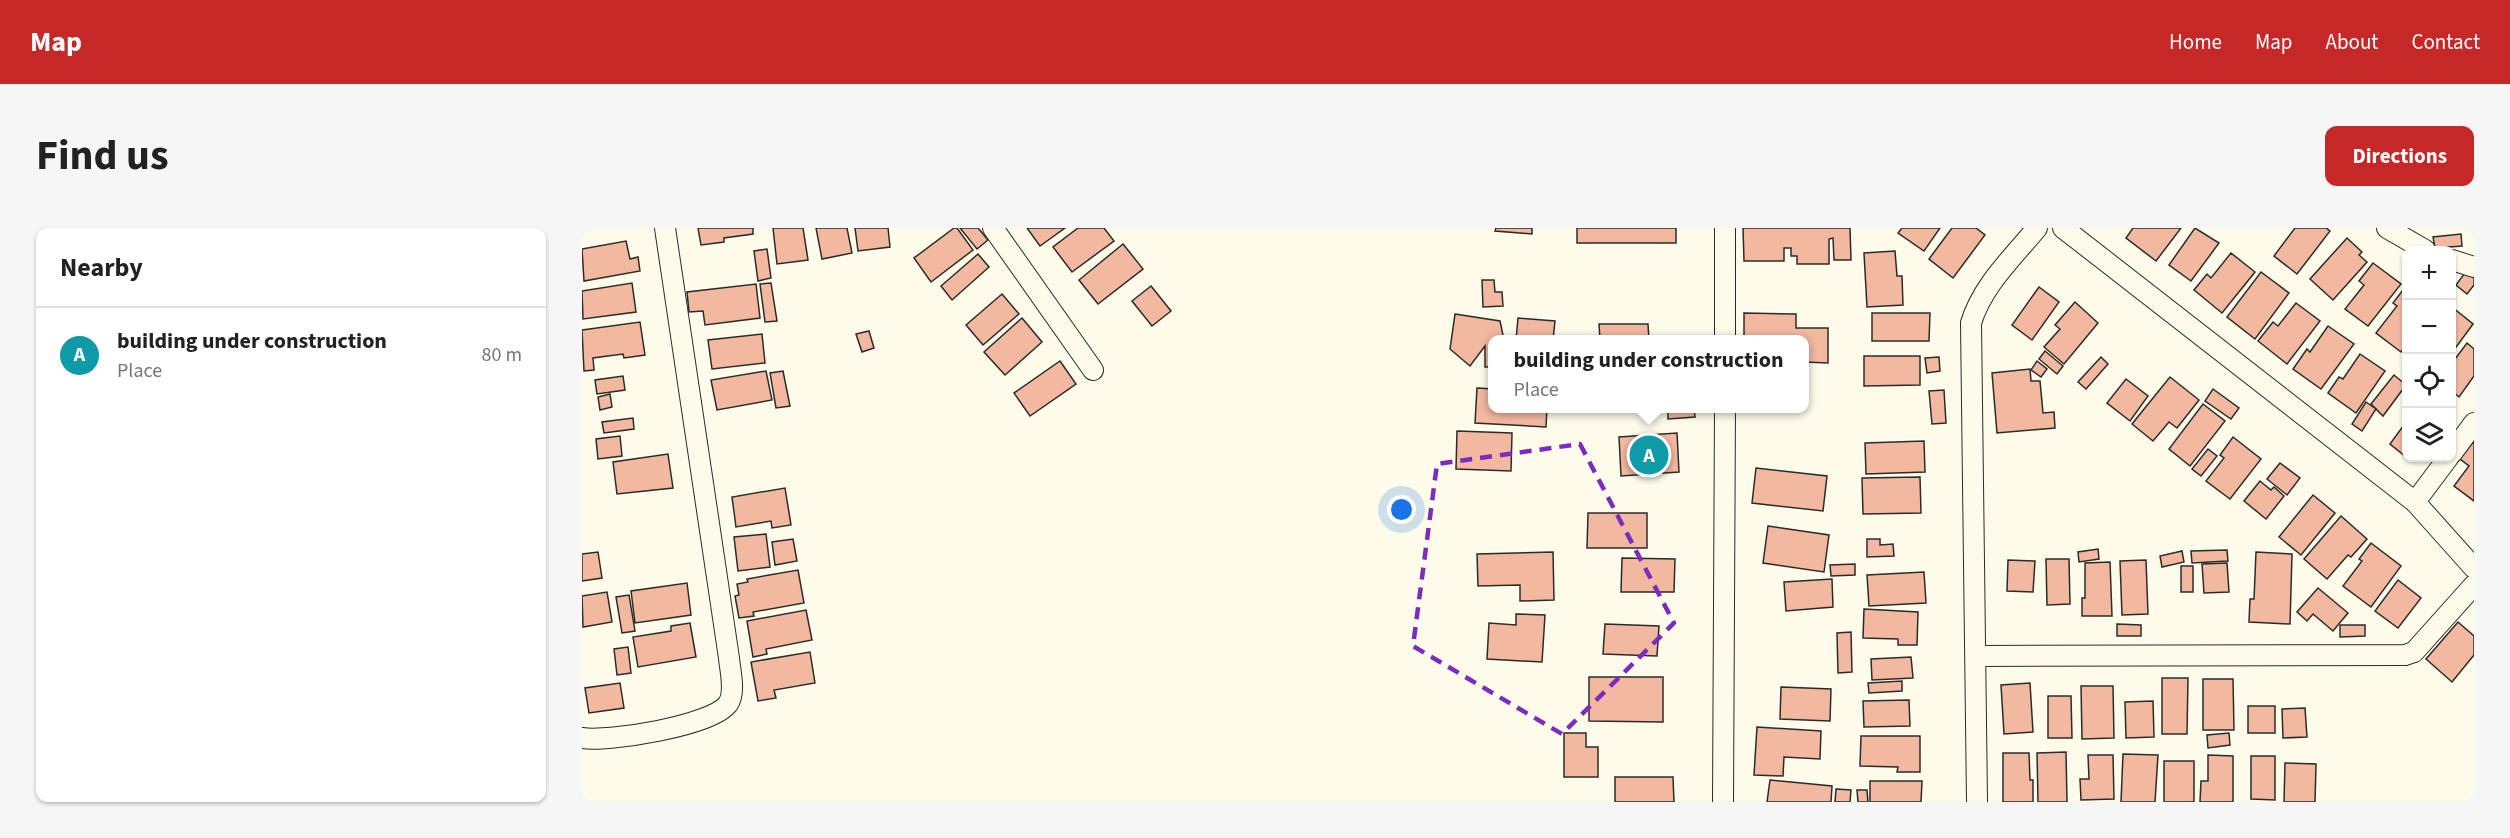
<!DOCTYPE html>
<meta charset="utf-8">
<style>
body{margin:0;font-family:"Source Sans 3",sans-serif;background:#f6f6f6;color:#222}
.controls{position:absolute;right:18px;top:18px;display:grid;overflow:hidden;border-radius:12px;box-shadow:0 2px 4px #0004}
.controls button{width:54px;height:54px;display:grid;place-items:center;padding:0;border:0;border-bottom:2px solid #e0e0e0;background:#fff;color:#222;font:30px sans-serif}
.you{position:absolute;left:820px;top:282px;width:21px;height:21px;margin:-15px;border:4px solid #fff;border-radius:50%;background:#1a73e8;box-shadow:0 0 0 9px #1a73e833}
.badge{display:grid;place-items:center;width:39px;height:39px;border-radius:50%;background:#c62828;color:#fff;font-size:20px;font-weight:700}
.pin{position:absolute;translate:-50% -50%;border:3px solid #fff;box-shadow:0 2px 6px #0006}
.popup{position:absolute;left:906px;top:107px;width:321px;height:78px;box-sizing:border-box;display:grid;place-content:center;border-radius:12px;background:#fff;filter:drop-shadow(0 2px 4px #0005);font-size:20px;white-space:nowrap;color:#767676}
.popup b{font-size:22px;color:#222}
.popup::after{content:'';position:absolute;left:50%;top:100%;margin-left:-12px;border:12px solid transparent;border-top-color:#fff}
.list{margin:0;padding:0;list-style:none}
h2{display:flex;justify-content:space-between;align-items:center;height:78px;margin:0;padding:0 24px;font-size:26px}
h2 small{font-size:20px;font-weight:400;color:#767676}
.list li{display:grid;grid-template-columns:39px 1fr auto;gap:18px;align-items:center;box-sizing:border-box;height:96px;padding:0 24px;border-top:2px solid #e0e0e0}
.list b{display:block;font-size:22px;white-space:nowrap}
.list p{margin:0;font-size:20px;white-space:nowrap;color:#767676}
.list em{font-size:20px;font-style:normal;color:#767676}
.icon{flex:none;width:33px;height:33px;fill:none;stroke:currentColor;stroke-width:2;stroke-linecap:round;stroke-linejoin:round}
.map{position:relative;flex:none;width:1892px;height:574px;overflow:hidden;border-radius:12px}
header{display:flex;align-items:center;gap:36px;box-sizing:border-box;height:84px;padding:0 30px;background:#c62828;color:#fff}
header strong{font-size:28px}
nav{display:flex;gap:33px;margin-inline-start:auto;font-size:21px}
.intro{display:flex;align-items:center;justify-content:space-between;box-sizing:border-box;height:144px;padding:0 36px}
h1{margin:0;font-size:42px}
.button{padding:15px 27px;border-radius:12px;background:#c62828;color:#fff;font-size:21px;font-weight:700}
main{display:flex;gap:36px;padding:0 36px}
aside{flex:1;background:#fff;border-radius:12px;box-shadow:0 2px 4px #0004}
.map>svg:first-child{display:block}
</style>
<header>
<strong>Map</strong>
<nav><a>Home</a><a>Map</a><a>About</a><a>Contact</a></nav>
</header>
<div class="intro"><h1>Find us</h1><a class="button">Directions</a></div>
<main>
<aside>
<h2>Nearby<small></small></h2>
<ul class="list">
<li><span class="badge" style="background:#0f9aa8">A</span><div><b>building under construction</b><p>Place</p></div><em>80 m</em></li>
</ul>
</aside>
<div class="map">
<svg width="1892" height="574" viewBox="0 0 1892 574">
<rect width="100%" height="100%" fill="#fdfbea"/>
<g fill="#f2b8a0" stroke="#2b2b2b" stroke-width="1.5">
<polygon points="116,0 171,0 171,6 142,10 142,14 119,17"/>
<polygon points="191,0 221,0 226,32 195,36"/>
<polygon points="234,0 265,0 270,25 240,31"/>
<polygon points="273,0 306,0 308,19 276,23"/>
<polygon points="372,0 375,0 391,22 349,54 332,30"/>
<polygon points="378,0 396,0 406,12 395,21"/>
<polygon points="445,0 483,0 458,18"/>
<polygon points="496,0 522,0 532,13 490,44 471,19"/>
<polygon points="914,0 950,0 950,6 913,3"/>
<rect x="995" y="0" width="99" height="15"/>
<polygon points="1161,0 1268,0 1269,32 1252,32 1251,10 1247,11 1247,36 1215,36 1215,28 1209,28 1209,20 1202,20 1202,33 1162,33"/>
<polygon points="1320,0 1358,0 1342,23 1316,5"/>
<polygon points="1370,0 1394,0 1403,7 1371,50 1347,31"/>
<polygon points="1551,0 1599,0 1574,33 1544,10"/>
<polygon points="1613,0 1637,15 1609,53 1587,37"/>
<polygon points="1713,0 1744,0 1748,3 1715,46 1692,28"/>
<polygon points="1879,6 1880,18 1853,20 1851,9"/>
<polygon points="1765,10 1780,24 1777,27 1785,34 1751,72 1728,51"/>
<polygon points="44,13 48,31 56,29 58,43 2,53 0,21"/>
<polygon points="541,16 561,41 516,76 497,52"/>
<polygon points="185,21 189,50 176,53 172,23"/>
<polygon points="1313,23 1315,48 1320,48 1321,77 1285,79 1282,25"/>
<polygon points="1649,25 1673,44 1640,85 1612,62 1625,46 1629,50"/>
<polygon points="396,26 407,39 370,72 359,58"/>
<polygon points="1791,35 1819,56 1786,98 1763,81 1782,57 1777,53"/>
<polygon points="1885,42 1892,48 1892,57 1885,66 1874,57"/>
<polygon points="1679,44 1707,65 1673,111 1645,89"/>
<polygon points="900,52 912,52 913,64 920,64 921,78 901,79"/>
<polygon points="50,55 54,84 1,91 0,63"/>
<polygon points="189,55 195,93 183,94 178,56"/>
<polygon points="174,56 178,90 123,97 121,83 107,84 105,64"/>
<polygon points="569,58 589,83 570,98 550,73"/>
<polygon points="1824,58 1824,117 1819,124 1794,105 1815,78 1811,75"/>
<polygon points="1457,59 1477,74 1450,112 1430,97"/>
<polygon points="420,66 437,86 401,117 384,97"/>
<polygon points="1493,74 1516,95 1482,136 1462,119 1478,101 1473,97"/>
<polygon points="1714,75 1738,93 1705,136 1676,113 1691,94 1696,98"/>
<polygon points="1870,79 1891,96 1872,122 1870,119"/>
<polygon points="1162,85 1214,86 1214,100 1246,100 1246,135 1223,134 1223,112 1162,112"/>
<polygon points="1290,85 1348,85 1347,113 1290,113"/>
<polygon points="873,86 918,93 922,112 911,112 911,139 903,139 903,118 888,138 868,121"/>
<polygon points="440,90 460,114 423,147 402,124"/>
<polygon points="936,90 973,93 971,112 934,112"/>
<polygon points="58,94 63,127 42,130 41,126 11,130 12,142 2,143 0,102"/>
<polygon points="1017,96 1066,96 1067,112 1018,112"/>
<polygon points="1746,98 1772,116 1739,161 1711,141 1725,121 1728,124"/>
<polygon points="287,103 292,120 280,124 274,106"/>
<polygon points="180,106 183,135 130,141 126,112"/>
<polygon points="1885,115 1892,121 1892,148 1877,169 1870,163 1870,135"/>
<polygon points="1463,123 1481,138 1475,146 1457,131"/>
<polygon points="1778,126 1803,143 1774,185 1746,165 1757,149 1761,151"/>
<polygon points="1282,128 1338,128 1338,157 1282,158"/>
<polygon points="1357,129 1358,143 1345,145 1343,130"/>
<polygon points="1519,129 1526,136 1504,161 1496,154"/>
<polygon points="478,133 494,156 448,188 432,165"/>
<polygon points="1455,133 1465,141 1459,149 1449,142"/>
<polygon points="1448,141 1449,153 1458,153 1461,185 1472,184 1473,200 1415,205 1410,145"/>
<polygon points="184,143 190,172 135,182 129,152"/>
<polygon points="201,143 208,178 194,180 188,145"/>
<polygon points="1812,147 1824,157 1801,188 1789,176"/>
<polygon points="41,148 43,162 15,166 13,152"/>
<polygon points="1588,149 1617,172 1595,200 1587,194 1571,213 1550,196"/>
<polygon points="1544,151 1566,168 1548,193 1525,175"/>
<polygon points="895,160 911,161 911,180 965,180 964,199 893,195"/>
<polygon points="1631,161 1657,180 1649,191 1623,173"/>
<polygon points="1362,162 1364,195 1350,196 1347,163"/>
<polygon points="28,166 30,179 18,182 16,169"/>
<polygon points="1784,174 1794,181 1780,203 1770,196"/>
<polygon points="1621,176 1643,193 1608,238 1587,221"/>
<polygon points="1086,180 1112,180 1113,189 1086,191"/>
<polygon points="51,190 52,201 22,205 20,194"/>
<polygon points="1824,194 1824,229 1808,216"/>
<polygon points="875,203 930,205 929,243 874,241"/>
<polygon points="1095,205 1097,244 1039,248 1037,209"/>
<polygon points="38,208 40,228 16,231 14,211"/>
<polygon points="1651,209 1679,231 1648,271 1624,253 1642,230 1638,227"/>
<polygon points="1342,213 1343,244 1284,246 1283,215"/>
<polygon points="1892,213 1892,273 1872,258 1887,238 1878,231"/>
<polygon points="1626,221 1635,228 1619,248 1610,241"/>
<polygon points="86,226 91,260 35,266 31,234"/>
<polygon points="1698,235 1718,250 1705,267 1685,251"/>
<polygon points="1174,240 1245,248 1241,283 1170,275"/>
<polygon points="1338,249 1339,285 1281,286 1280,250"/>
<polygon points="1678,253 1689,262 1692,259 1702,268 1684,291 1662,273"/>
<polygon points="203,260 209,297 190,300 189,293 154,299 150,269"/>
<polygon points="1731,267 1753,285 1719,327 1697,309"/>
<polygon points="1006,285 1065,285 1065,320 1005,320"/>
<polygon points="1759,288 1785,311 1769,329 1766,327 1745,351 1722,331"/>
<polygon points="1186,298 1247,307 1242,344 1181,335"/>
<polygon points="184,306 188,339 156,343 152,309"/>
<polygon points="211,311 215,333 193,337 190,314"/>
<polygon points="1285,311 1298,311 1298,317 1311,316 1312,328 1285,329"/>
<polygon points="1789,315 1819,338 1789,379 1761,358 1780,333 1777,331"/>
<polygon points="1516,321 1517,331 1497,334 1496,324"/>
<polygon points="1645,322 1646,333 1610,335 1609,323"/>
<polygon points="1600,323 1602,334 1580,339 1578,328"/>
<polygon points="16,324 20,350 0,353 0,326"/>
<polygon points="971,324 972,372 938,373 938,357 896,358 895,326"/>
<polygon points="1674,324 1710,326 1708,396 1667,394 1668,371 1672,371"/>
<polygon points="1040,330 1093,331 1092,364 1039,364"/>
<polygon points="1464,331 1487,331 1488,376 1465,377"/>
<polygon points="1426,332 1453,333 1451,364 1425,363"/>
<polygon points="1564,332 1566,386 1540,387 1538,333"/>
<polygon points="1528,334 1530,388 1500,388 1500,370 1503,370 1503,335"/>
<polygon points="1645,335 1647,364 1622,365 1620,336"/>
<polygon points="1273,336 1273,347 1249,348 1248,337"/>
<rect x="1599" y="338" width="12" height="26"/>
<polygon points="216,342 222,375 171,384 172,388 157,390 153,368 157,367 155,356 166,354 165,351"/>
<polygon points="1342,344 1344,375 1287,378 1285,347"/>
<polygon points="1250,351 1251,379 1204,383 1202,354"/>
<polygon points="1816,352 1839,370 1816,400 1793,383"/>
<polygon points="105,355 109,387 53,395 49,363"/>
<polygon points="1736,360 1766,385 1751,403 1731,386 1725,393 1715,384"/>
<polygon points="25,364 30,394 1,399 0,368"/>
<polygon points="47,367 53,403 40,405 34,369"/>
<polygon points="1282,381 1336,384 1335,417 1316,417 1316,411 1281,410"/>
<polygon points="224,382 230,412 184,421 185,426 171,429 165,393"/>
<polygon points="934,386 963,387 960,434 905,431 907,395 934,397"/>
<polygon points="1876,394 1892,408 1892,427 1870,454 1844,431"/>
<polygon points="108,395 114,429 56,439 51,409 89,403 89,398"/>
<polygon points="1023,396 1077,398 1075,428 1021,426"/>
<polygon points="1535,396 1559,397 1559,408 1535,408"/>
<polygon points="1758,397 1783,397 1783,408 1758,409"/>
<polygon points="1269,404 1270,444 1256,445 1255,405"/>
<polygon points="46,419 49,445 35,447 32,421"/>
<polygon points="228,424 233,455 192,462 194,470 176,473 169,434"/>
<polygon points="1329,429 1331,450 1290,452 1289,431"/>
<polygon points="1007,449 1081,449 1081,494 1007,493"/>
<polygon points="1580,450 1606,450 1605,506 1580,506"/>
<polygon points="1621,451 1651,451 1652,502 1621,502"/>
<polygon points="1320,453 1320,463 1287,465 1286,455"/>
<polygon points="38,455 42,480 7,485 3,460"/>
<polygon points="1448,455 1451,504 1422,506 1419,457"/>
<polygon points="1499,458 1531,458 1532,510 1500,511"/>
<polygon points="1199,459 1249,461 1248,493 1198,491"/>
<polygon points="1466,468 1489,468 1490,510 1466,510"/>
<polygon points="1327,472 1328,498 1282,499 1281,473"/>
<polygon points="1571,473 1572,509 1544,510 1543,474"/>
<rect x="1666" y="478" width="27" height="27"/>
<polygon points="1723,480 1725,509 1701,510 1700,481"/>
<polygon points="1175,499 1239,503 1238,531 1202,529 1201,548 1172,547"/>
<polygon points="982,505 1004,505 1004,519 1016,519 1016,549 982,549"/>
<polygon points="1647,505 1648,517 1626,520 1625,507"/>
<polygon points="1279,508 1338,508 1338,544 1315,544 1316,539 1278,538"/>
<polygon points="1484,524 1485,574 1456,574 1455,525"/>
<polygon points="1421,525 1447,525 1448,552 1451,552 1451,574 1421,574"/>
<polygon points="1541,526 1576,527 1573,574 1539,574"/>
<polygon points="1506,527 1531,527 1532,571 1499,572 1498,551 1507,551"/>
<polygon points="1626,527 1651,528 1651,574 1618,574 1619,553 1626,553"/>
<polygon points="1669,528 1693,528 1693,572 1669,571"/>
<rect x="1582" y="533" width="30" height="41"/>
<polygon points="1703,535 1734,536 1733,574 1702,574"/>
<polygon points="1033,549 1091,549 1092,574 1033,574"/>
<polygon points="1188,552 1250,558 1249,574 1185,574"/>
<polygon points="1288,553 1340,553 1339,574 1288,574"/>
<polygon points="1254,561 1269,562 1268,574 1253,574"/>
<polygon points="1275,562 1285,562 1286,574 1276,574"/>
</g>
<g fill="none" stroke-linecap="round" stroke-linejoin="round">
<defs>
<g id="minor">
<polyline points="411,0 511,142"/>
<polyline points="1143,0 1143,112"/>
<polyline points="1481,0 1833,274 1892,340"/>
<polyline points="1805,0 1843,22"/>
<polyline points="1870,32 1892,39"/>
<polyline points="1870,225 1892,195"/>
<polyline points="1833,274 1866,230"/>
<polyline points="1395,428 1823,427 1832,424 1892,357"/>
<path d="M0,510C27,514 129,498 146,476C154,464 148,443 147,430L83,0"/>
<polyline points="1141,574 1143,180"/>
<path d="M1395,574L1389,95C1400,58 1431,29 1455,0"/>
</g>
</defs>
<use href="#minor" stroke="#2b2b2b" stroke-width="22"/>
<use href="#minor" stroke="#fdfbea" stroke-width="20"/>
</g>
<path fill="none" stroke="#7b2cbf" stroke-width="4.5" stroke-dasharray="12 8" stroke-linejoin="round" d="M998,216L1092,395L980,506L831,418L855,236Z"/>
</svg>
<div class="controls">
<button>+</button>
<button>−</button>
<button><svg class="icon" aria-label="locate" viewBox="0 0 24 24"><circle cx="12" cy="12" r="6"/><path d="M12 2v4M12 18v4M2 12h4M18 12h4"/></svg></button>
<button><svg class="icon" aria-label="layers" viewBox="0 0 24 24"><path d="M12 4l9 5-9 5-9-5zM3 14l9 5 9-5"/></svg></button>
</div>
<div class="you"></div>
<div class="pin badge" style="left:1067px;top:227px;background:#0f9aa8">A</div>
<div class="popup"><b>building under construction</b>Place</div>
</div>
</main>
